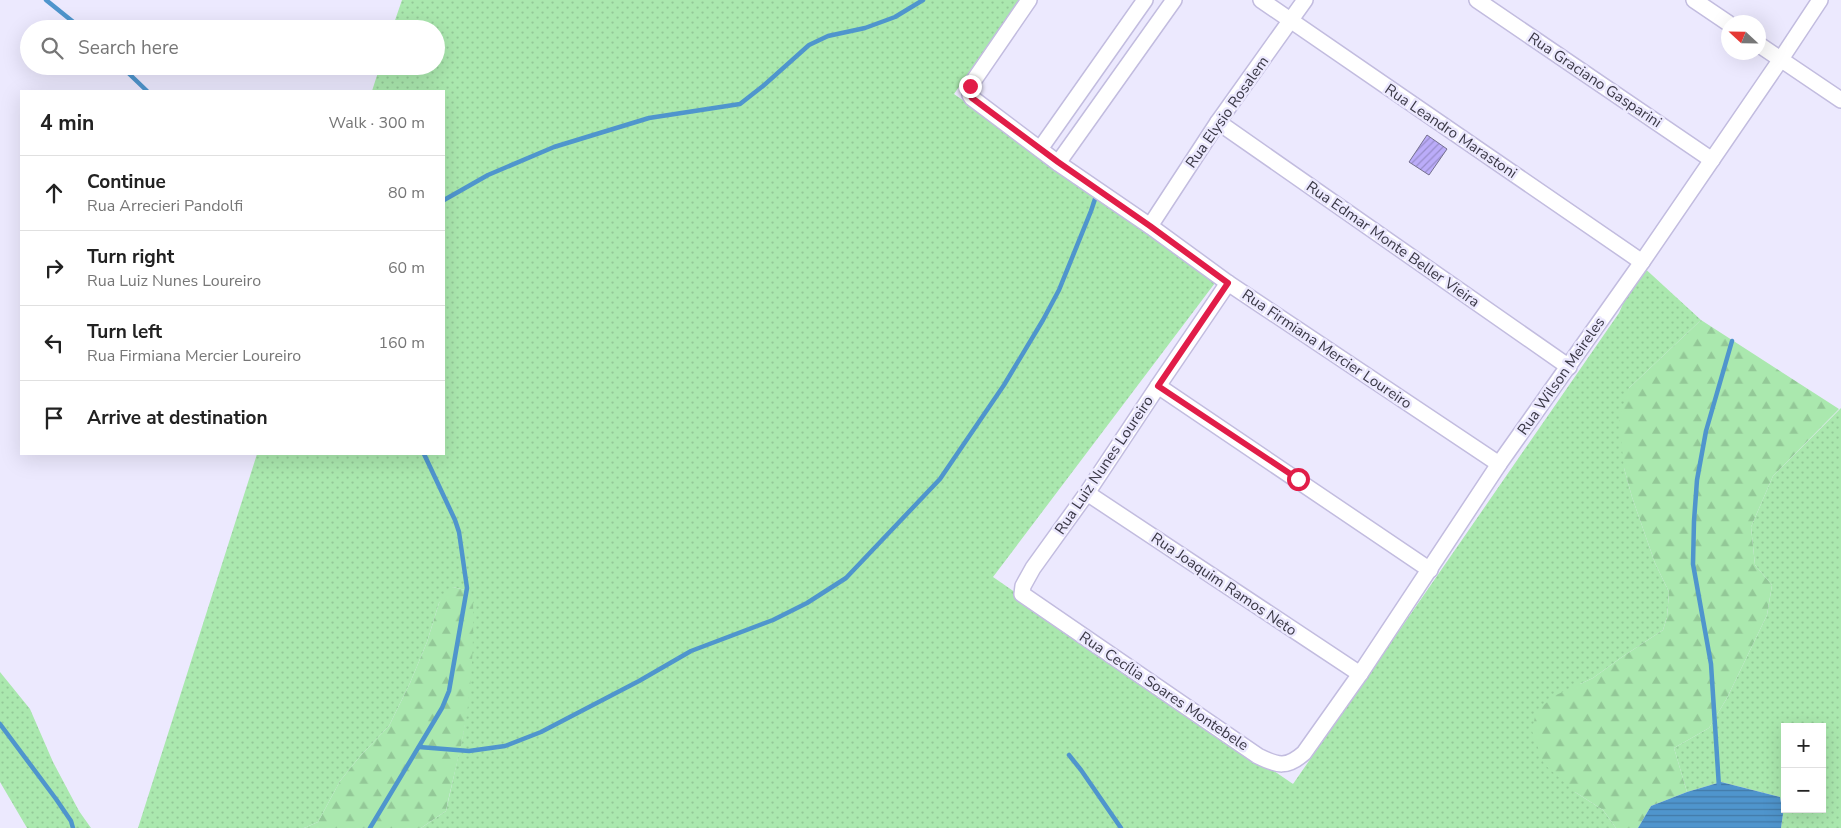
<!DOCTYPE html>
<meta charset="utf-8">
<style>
body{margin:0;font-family:"Nunito Sans",sans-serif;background:#f2f2f2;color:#222}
.controls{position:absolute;right:15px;bottom:15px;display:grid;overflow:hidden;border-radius:0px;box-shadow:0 5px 20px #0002}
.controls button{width:45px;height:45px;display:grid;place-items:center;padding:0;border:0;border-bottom:1px solid #e0e0e0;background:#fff;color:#222;font:25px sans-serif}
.compass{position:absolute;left:1721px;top:15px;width:45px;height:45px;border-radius:50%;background:#fff;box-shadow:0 5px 20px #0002;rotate:292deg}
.stop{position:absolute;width:15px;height:15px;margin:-11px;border:4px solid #e11d48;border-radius:50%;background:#fff}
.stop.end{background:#e11d48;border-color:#fff;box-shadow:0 1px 5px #0008}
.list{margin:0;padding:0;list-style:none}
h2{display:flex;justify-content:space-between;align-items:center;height:65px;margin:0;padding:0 20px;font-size:21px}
h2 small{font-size:16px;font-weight:400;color:#767676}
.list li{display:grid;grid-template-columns:32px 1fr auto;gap:15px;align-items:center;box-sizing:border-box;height:75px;padding:0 20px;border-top:1px solid #e0e0e0}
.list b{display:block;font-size:19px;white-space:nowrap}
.list p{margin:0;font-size:16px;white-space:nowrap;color:#767676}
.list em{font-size:16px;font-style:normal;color:#767676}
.icon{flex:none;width:28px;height:28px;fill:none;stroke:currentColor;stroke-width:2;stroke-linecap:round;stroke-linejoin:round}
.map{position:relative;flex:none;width:1841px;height:828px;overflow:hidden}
.search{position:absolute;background:#fff;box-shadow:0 5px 20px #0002;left:20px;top:20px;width:425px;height:55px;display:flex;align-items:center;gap:12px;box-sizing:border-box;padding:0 18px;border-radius:28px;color:#767676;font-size:19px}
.panel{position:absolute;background:#fff;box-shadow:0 5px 20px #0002;left:20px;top:90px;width:425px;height:365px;border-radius:0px}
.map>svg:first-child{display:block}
</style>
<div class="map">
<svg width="1841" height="828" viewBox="0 0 1841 828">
<defs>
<pattern id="grass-dots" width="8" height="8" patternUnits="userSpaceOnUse" patternTransform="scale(1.25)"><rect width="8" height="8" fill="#aae8ae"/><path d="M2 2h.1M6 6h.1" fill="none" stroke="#93c897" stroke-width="1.8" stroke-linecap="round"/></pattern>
<pattern id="forest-firs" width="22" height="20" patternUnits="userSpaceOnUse" patternTransform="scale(1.25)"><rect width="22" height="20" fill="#aae8ae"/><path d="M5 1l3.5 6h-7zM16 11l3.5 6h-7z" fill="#93c897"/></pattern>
<pattern id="water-rules" width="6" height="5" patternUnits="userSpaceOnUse" patternTransform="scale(1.25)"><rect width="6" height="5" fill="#4f95cd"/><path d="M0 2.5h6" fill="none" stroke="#437aa8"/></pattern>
<pattern id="building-hatch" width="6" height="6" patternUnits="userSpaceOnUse" patternTransform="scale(1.25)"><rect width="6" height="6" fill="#bbacf9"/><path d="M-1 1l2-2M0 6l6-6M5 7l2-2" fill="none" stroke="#998dcb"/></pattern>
</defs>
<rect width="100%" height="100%" fill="#ece9fe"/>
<g fill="url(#grass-dots)" fill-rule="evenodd">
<polygon points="402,0 1019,0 954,94 1218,279 993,577 1293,784 1619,313 1640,264 1701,320 1629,388 1624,468 1632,497 1655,563 1669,592 1667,617 1663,630 1622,657 1593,678 1580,684 1575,792 1603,810 1616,828 421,828 446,811 463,735 467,707 465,590 453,587 439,603 427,642 410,683 389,726 361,755 340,781 318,822 304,828 138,828 257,454 444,454 444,91 372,91 380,66 436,66 436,29 392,29"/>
<path d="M1841,408V828H1781L1783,814L1780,797L1721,782L1687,792L1674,748L1709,728L1727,698L1767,615L1772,585L1755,565L1751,527L1773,476ZM1785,727H1822V809H1785Z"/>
<polygon points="0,672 30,709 53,762 79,811 91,828 27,828 0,782"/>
</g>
<g fill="url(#forest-firs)">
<polygon points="1701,320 1839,409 1773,476 1751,527 1755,565 1772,585 1767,615 1727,698 1709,728 1674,748 1687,792 1651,806 1638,828 1616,828 1603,810 1575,792 1544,764 1532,731 1536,712 1554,696 1593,678 1622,657 1663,630 1667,617 1669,592 1655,563 1632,497 1624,468 1619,418 1629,388"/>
<path d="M453,587L465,590L473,597C474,643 472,690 463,736C458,761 451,786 446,811L421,828H304L318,822L340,781L361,755L389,726L410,683L427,642L439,603L448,589Z"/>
</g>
<polygon fill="url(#water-rules)" points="1721,782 1780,797 1783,814 1781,828 1638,828 1651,806 1687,792"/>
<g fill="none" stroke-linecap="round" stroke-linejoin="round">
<g stroke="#4f95cd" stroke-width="4.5">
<polyline points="46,0 82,29"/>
<polyline points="121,66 147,91"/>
<polyline points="444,200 488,175 554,147 649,118 740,104 763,86 809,45 828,36 865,28 895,17 923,0"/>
<polyline points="0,724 56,799 71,821 73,828"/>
<polyline points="419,747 469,751 505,746 541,732 639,681 691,651 773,620 807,603 846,578 940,479 1004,385 1043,320 1059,290 1091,211 1095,199"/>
<polyline points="1069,755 1081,770 1121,828"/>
<polyline points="1719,787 1711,664 1693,564 1694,521 1697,480 1706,431 1732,341"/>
<polyline points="370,828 442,708 449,691 467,588 459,532 455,520 424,454"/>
</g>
</g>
<polygon fill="url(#building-hatch)" stroke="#746f8e" points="1427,135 1447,149 1429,175 1409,162"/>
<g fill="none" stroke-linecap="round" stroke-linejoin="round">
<defs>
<g id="minor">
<polyline points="1029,0 970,86 970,95 972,98 1058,163 1150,226 1228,283 1499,464"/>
<polyline points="1261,0 1642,262"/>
<polyline points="1477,0 1712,160"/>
<polyline points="1694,0 1728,23"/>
<polyline points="1758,44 1841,100"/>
<polyline points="1218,122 1569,367"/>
<polyline points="1040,149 1145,0"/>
<polyline points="1058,163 1174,0"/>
<polyline points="1150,226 1218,122 1305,0"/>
<path d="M1228,283L1158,386L1087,493L1033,568L1023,586L1022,594L1258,756C1278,766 1287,768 1304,753L1360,674L1499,464L1642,262L1781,59L1820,0"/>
<polyline points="1158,386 1430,570"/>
<polyline points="1087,493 1360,674"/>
</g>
</defs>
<use href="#minor" stroke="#c2bcdf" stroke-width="18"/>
<use href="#minor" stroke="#fff" stroke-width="15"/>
</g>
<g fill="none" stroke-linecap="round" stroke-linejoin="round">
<polyline stroke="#e11d48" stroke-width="6" points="970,86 970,95 972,98 1058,162 1150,226 1228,283 1158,386 1298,479"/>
</g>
<g text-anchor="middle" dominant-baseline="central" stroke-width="5" stroke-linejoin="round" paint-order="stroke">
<g font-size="15" fill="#393745" stroke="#ece9fe">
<text transform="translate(1595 80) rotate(34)">Rua Graciano Gasparini</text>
<text transform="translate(1227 112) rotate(-55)">Rua Elysio Rosalem</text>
<text transform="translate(1451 131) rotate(34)">Rua Leandro Marastoni</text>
<text transform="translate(1393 244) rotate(35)">Rua Edmar Monte Beller Vieira</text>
<text transform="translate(1327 349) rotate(34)">Rua Firmiana Mercier Loureiro</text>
<text transform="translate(1561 376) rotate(-55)">Rua Wilson Meireles</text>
<text transform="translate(1104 465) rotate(-56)">Rua Luiz Nunes Loureiro</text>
<text transform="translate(1224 584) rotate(34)">Rua Joaquim Ramos Neto</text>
<text transform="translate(1164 691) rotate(34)">Rua Cecília Soares Montebele</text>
</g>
</g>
</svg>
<div class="controls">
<button>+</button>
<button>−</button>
</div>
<svg class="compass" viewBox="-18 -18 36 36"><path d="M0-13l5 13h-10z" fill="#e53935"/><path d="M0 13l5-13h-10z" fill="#767676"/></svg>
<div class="stop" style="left:1298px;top:479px"></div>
<div class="stop end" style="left:970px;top:86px"></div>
<div class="search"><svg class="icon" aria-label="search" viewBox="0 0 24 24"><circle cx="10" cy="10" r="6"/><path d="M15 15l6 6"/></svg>Search here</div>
<section class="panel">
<h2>4 min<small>Walk · 300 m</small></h2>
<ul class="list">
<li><svg class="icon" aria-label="ahead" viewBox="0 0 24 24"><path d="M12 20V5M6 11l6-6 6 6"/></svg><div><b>Continue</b><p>Rua Arrecieri Pandolfi</p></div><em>80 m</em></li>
<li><svg class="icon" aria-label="right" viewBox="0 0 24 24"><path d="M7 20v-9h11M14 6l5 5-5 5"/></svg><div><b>Turn right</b><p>Rua Luiz Nunes Loureiro</p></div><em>60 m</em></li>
<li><svg class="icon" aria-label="left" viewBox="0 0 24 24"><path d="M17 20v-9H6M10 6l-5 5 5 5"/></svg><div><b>Turn left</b><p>Rua Firmiana Mercier Loureiro</p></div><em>160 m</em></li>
<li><svg class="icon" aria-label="arrive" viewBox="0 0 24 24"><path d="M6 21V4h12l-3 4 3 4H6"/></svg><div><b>Arrive at destination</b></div></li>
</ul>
</section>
</div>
